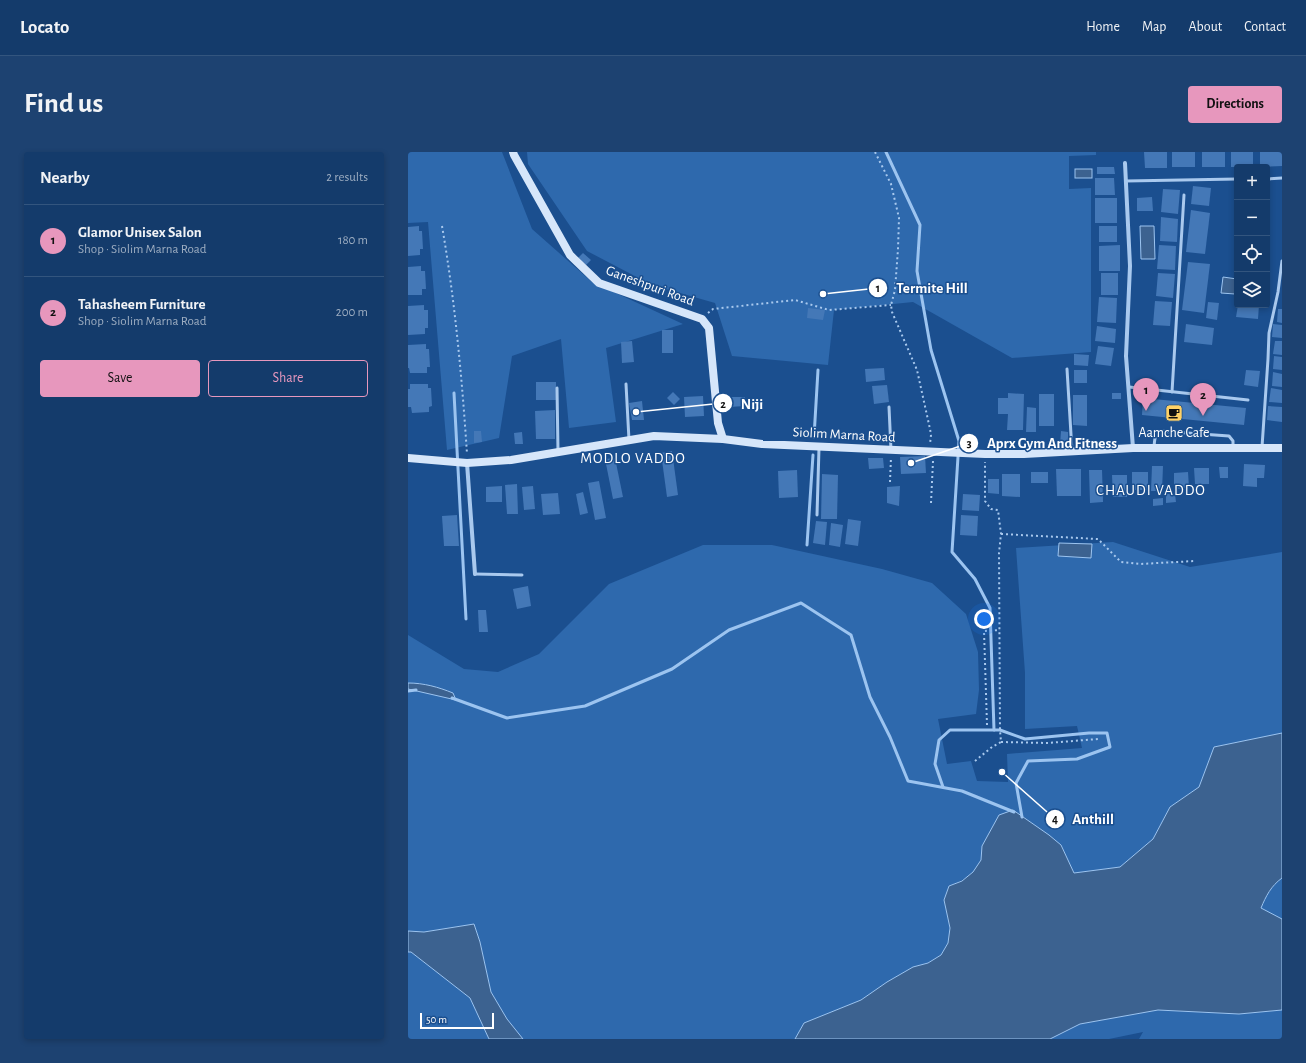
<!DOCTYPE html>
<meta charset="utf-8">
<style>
body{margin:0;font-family:"Alegreya Sans",sans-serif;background:#1d4271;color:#f1f3f6}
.controls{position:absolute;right:12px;top:12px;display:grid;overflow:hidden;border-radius:4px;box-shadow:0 2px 6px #0003}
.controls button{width:36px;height:36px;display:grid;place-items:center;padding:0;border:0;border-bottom:1px solid #33557e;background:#143b6b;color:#f1f3f6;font:20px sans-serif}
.scale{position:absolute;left:12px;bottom:10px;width:74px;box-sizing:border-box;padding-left:4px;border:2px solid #fff;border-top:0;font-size:11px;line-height:14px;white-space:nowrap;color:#fff;-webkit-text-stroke:3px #1b4f8f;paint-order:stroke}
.you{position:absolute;left:576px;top:467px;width:14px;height:14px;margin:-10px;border:3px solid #fff;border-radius:50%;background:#1a73e8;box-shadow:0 0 0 6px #1a73e833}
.badge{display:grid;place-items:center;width:26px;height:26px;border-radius:50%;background:#e797bd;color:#111;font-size:13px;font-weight:700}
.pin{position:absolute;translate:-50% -33px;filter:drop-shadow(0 1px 2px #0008)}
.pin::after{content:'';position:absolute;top:21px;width:14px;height:12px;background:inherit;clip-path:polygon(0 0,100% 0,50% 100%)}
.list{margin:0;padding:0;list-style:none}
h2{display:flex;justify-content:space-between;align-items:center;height:52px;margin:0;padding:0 16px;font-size:17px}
h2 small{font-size:13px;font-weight:400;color:#9dadc1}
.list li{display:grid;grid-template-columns:26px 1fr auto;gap:12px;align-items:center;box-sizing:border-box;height:72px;padding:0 16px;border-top:1px solid #33557e}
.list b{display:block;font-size:15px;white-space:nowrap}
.list p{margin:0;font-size:13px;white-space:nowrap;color:#9dadc1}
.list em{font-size:13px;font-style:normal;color:#9dadc1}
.actions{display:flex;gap:8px;padding:12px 16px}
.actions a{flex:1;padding:9px 0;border:1px solid #e797bd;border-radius:4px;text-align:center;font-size:14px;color:#e797bd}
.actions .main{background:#e797bd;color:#111}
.icon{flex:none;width:22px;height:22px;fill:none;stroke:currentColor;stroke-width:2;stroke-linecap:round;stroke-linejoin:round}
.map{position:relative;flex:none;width:874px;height:887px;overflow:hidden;border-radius:4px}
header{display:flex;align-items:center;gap:24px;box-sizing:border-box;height:56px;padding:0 20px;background:#143b6b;border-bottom:1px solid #33557e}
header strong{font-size:19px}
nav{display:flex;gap:22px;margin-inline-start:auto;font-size:14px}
.intro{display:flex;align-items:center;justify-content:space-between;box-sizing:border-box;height:96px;padding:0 24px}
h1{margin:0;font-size:28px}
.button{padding:10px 18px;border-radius:4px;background:#e797bd;color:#111;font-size:14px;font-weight:700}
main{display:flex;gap:24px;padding:0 24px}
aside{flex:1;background:#143b6b;border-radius:4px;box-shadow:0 2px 6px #0003}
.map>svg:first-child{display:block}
</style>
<header>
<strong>Locato</strong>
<nav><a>Home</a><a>Map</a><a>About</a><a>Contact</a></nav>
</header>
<div class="intro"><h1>Find us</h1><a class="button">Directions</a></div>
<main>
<aside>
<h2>Nearby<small>2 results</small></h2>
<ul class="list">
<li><span class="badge">1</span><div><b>Glamor Unisex Salon</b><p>Shop · Siolim Marna Road</p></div><em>180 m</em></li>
<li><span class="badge">2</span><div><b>Tahasheem Furniture</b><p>Shop · Siolim Marna Road</p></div><em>200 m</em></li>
</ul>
<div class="actions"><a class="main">Save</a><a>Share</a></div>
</aside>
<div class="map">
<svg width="874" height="887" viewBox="0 0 874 887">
<rect width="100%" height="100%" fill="#1b4f8f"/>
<g fill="#2e69ad">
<polygon points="0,0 94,0 124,77 184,130 275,172 198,196 208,270 161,276 153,187 104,204 91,286 39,298 20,70 0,71"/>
<polygon points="119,0 688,0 688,3 661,4 661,37 683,36 683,200 604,206 505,150 426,158 420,213 324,204 307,151 244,133 179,99 120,12"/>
<path d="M705,390L782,415L874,400V581L806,595L791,635L762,655L745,687L712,715L666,721L653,693L612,662L574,694C574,698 574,704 573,708C568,722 554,729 541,734L536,748L542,776L540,791L533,803L520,811L505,815L479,830L453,848L396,871L387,887H115L99,867L83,840L72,790L66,772L16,780L0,779V537L48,547L16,532L0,531V483L56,517L90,520L131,502L201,432L295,393H364L474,417L524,431L558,462L570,500L571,538L568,562L530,567L539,612L563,609L569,629L600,630L599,602L674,596L669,574L617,577V521L608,396Z"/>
<path d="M874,726V767L852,756C858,744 863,734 874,726Z"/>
<polygon points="0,800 3,800 62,846 81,887 0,887"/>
<polygon points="750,858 831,862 874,858 874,887 731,887 735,880 701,887 642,887 672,872"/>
</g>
<g fill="#3c6290" stroke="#9cc4f0">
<rect x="667" y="17" width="17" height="9"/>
<polygon points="732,74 746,74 747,107 733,107"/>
<polygon points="815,125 829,127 827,142 813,141"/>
<polygon points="651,391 684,392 683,406 650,404"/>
<path d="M0,531C16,531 30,535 45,541L48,548L0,537Z"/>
<path d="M874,581V726C863,734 858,744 853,756L874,767V858L831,862L750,858L672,872L642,887H387L396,871L453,848L479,830L505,815L520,811L533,803L540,791L542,776L536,748L541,734L554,729L565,720L573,708L574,694L591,663L605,658L641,683L653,693L666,721L712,715L745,687L762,655L791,635L806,595Z"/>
<polygon points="66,772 72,790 83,840 99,867 115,887 81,887 62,846 3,800 0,800 0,779 16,780"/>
</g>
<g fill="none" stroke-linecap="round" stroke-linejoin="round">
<g stroke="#9cc4f0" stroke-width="3">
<polyline points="478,0 512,73 509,119 523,198 551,289 544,400 567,427 582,456 586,578 592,578 617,587 681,581 699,581 702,595 669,607 620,609 608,631 614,665"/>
<polyline points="46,241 58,467"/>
<polyline points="406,285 410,218"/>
<polyline points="399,393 405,303"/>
<polyline points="0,539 8,538"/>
<polyline points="44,546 99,566 177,554 264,517 321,478 393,451 443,483 462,545 482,585 500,629 554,639 606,660"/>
<polyline points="535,635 527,612 531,588 542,578 586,578"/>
</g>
</g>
<g fill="#4478b7">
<polygon points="736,0 759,0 759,16 737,16"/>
<rect x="764" y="0" width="23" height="15"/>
<rect x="794" y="0" width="23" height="15"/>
<rect x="823" y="0" width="22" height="15"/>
<polygon points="852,0 874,0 874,14 852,15"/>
<polygon points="689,15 706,15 707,22 689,22"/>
<polygon points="687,26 706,26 707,43 687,43"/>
<polygon points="785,34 803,36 801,54 783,52"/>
<polygon points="755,37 772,38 770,62 753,60"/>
<polygon points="744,45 745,59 729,59 729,46"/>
<rect x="687" y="46" width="22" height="25"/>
<polygon points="783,58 802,61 797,102 778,100"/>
<polygon points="753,65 770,67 769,90 752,89"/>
<polygon points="11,74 11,79 14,79 15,97 12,97 12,103 0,104 0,75"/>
<rect x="691" y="74" width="18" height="16"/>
<polygon points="712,93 712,119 691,119 691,94"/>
<polygon points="751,93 768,94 767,118 749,117"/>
<polygon points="175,101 183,108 178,113 170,106"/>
<polygon points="780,110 802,112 796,161 774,158"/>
<polygon points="13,114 13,119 17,119 18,137 14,137 14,143 0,143 0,115"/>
<rect x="693" y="121" width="17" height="22"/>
<polygon points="750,121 767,122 765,146 748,144"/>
<polygon points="691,145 709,146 708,171 689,170"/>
<polygon points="747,149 764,150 762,174 745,173"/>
<polygon points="800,150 811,151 809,168 798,166"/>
<polygon points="16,153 16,158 20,158 20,176 17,176 17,182 0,183 0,154"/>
<polygon points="830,153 851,153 850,167 828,165"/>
<polygon points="400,156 417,158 415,168 399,166"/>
<polygon points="870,157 874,157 874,171 869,170"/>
<polygon points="778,172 806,176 804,193 776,190"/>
<polygon points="865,172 874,173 874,186 864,185"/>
<polygon points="689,174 708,177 707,191 687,189"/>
<rect x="254" y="178" width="11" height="23"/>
<polygon points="224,189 226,210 214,211 213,190"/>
<polygon points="867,189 874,189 874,203 865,202"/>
<polygon points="18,192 18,197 21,197 22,215 19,215 19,221 2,221 1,216 0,216 0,193"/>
<polygon points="690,194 706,196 703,214 687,212"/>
<polygon points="666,202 681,203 680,214 666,213"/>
<polygon points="866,204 874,205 874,218 865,217"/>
<polygon points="476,216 477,228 458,230 457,217"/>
<rect x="666" y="218" width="13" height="13"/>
<polygon points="838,218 852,219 850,235 836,233"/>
<polygon points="865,220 874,222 874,235 864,234"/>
<rect x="128" y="230" width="20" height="18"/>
<polygon points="2,232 20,232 20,236 23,236 24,254 21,255 21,260 4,261 3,255 0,255 0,237 2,237"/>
<polygon points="479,233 481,250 466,252 464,234"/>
<polygon points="863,236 874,238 874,251 861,250"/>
<polygon points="265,240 272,247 266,253 259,246"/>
<polygon points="600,241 616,242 615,278 599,278 600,262 590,262 590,246 600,246"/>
<rect x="704" y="241" width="9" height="6"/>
<rect x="631" y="242" width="15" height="32"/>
<polygon points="665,243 679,243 679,274 665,273"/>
<polygon points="295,244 296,264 277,265 276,245"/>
<polygon points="321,245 337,245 337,254 321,255"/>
<polygon points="735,246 838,256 836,273 734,263"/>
<polygon points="234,249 236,268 224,268 221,251"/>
<polygon points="860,254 874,255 874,270 859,268"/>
<polygon points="619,255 628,256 628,280 618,280"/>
<polygon points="147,258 147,287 128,287 127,259"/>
<polygon points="66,279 73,279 74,290 66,291"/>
<polygon points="653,279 660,280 660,293 652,293"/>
<polygon points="114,280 115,292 107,292 106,281"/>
<polygon points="264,299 270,343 259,345 253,301"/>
<polygon points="517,304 518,321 493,322 492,305"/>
<polygon points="207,306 215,345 205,347 197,307"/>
<polygon points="460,306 475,306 476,316 461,317"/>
<polygon points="836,312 857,313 856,326 849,326 849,335 835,334"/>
<polygon points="744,314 755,314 754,339 743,339"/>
<polygon points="811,315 820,315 820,326 812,326"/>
<polygon points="786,316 801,316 801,332 787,332"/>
<polygon points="648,317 673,317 673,344 649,344"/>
<polygon points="389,318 390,345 371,346 370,319"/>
<polygon points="681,318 694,318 695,350 682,351"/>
<rect x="623" y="320" width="17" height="11"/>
<rect x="724" y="320" width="16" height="18"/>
<polygon points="780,320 781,336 766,337 766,321"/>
<polygon points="414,322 430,323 429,367 413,367"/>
<polygon points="594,322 612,322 612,345 594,344"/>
<polygon points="704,323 719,323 719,345 705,345"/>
<polygon points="580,327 591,327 591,342 580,341"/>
<polygon points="191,329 198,366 187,368 180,331"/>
<polygon points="109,332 110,362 99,362 97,333"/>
<polygon points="94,334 94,350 78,350 78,335"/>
<polygon points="125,334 127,357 116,358 114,335"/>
<polygon points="492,334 491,354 479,351 479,335"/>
<polygon points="175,340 180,361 172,363 168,342"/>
<polygon points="150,341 152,362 135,363 133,342"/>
<polygon points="555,342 572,343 571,359 554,358"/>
<polygon points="758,342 767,342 768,350 758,351"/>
<polygon points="755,346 755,353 745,354 745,347"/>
<polygon points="49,363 51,394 36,394 34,364"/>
<polygon points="553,363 570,364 569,384 552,383"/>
<polygon points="440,367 453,369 450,394 437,392"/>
<polygon points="408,369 419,370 417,393 405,391"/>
<polygon points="423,371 435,373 432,395 421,393"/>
<polygon points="120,434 123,454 109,457 105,437"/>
<polygon points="70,458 78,458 80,480 71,480"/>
</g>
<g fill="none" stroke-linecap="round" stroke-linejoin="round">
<g stroke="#a9c9ee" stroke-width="2" stroke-dasharray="2 3" stroke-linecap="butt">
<polyline points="467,0 483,32 491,66 490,97 487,138 483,153 484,160 509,218 522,277 523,283 522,292"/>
<path d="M34,74C47,149 54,226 59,302"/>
<polyline points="300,161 305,157 387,148 421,158 483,153"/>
<polyline points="482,330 483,305"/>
<polyline points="523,351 525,309"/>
<polyline points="593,382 690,387 713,410 732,412 787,409"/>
<polyline points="579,573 576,479 592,478"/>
<polyline points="593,590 640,591 690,587"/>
<polyline points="567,609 584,595 593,590 592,578 591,401 593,382 590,358 583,357 577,349 577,310"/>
</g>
<g stroke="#a9c9ee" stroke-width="3">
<polyline points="859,27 874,26"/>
<polyline points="718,29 829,27"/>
<polyline points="659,217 664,299"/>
<polyline points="218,232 221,288"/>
<polyline points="721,235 840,248"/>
<polyline points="149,236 150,299"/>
<polyline points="764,240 776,43"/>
<polyline points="481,255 483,298"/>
<path d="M746,294C747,288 746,283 751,279L821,284L825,289V296"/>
<polyline points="854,295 860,207 861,181 870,140 874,109"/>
<polyline points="409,363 411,296"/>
<polyline points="67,422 114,423"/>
</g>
<g stroke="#a9c9ee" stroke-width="4">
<polyline points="717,11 722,114 718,204 725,296"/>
<polyline points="59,311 67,422"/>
</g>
<g stroke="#d6e6fa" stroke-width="8">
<polyline points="105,0 106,3 162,103 191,131 294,167 301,176 310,271 315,287"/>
<polyline points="0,306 59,311 103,308 246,284 315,287 354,292 577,302 616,302 725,296 874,296"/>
</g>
</g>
<defs>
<symbol id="cafe-square" viewBox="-11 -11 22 22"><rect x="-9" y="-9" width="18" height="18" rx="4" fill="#ffd166" stroke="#1b4f8f"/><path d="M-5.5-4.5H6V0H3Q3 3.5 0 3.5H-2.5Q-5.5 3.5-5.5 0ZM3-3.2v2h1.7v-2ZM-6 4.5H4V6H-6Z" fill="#111"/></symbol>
</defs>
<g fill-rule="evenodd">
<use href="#cafe-square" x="756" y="251" width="20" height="20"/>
</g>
<g text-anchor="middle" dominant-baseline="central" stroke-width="3" stroke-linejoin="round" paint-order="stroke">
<g font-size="14" fill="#fff" stroke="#1b4f8f">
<text transform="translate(242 134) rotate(20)">Ganeshpuri Road</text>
<text transform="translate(436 283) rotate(3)">Siolim Marna Road</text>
</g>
<g font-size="14" fill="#fff" stroke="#1b4f8f">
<text x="766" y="281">Aamche Cafe</text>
</g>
<g font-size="15" letter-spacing="1" fill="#fff" stroke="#1b4f8f">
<text x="225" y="306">MODLO VADDO</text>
<text x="743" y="338">CHAUDI VADDO</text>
</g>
</g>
<path fill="none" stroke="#fff" stroke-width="1.5" d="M415 142L470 136M228 260L315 251M503 311L561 291M594 620L647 667"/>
<g fill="#fff" stroke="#1b4f8f" stroke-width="1.5">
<circle cx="415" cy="142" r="4"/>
<circle cx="228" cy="260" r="4"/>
<circle cx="503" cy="311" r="4"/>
<circle cx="594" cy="620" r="4"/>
<circle cx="470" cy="136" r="10"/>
<circle cx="315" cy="251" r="10"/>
<circle cx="561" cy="291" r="10"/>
<circle cx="647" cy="667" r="10"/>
</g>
<g font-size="12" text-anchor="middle" font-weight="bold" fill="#111">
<text x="470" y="140">1</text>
<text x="315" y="256">2</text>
<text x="561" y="295">3</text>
<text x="647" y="671">4</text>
</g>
<g font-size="15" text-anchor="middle" font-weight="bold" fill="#fff" stroke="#1b4f8f" stroke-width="3" stroke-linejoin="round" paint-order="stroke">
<text x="524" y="141">Termite Hill</text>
<text x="344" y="257">Niji</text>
<text x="644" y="296">Aprx Gym And Fitness</text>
<text x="685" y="672">Anthill</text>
</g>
</svg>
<div class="controls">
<button>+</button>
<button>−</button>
<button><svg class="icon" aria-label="locate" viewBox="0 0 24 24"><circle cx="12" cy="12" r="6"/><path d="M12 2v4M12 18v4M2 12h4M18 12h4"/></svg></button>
<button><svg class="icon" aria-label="layers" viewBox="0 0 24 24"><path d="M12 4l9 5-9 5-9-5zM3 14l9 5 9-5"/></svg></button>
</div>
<div class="scale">50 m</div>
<div class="you"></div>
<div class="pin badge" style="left:738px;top:259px">1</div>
<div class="pin badge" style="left:795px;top:264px">2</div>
</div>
</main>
